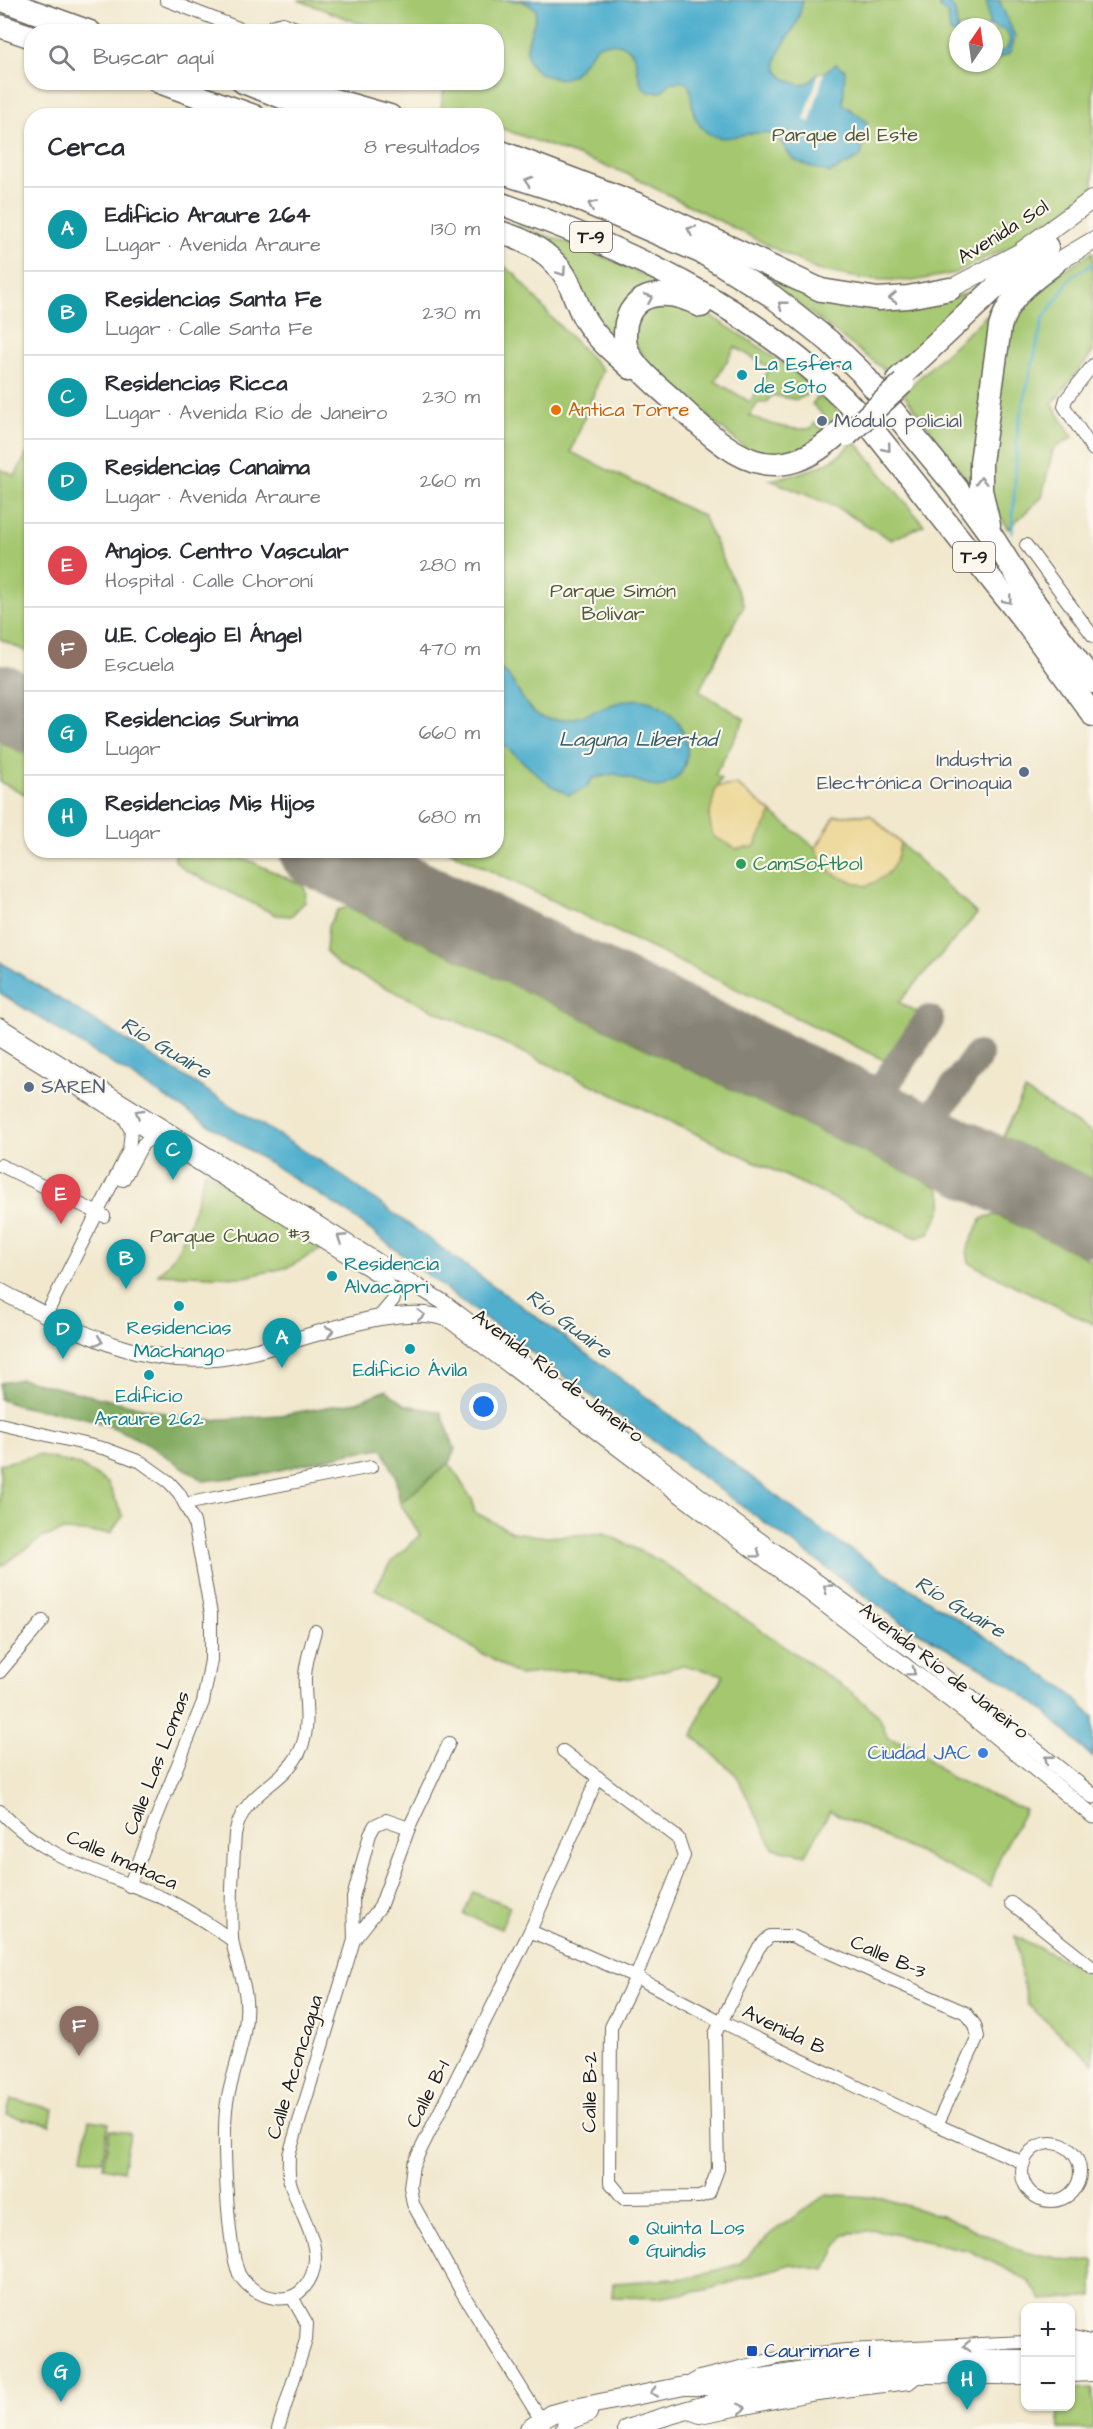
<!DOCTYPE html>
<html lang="es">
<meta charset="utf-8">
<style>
body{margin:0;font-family:"Architects Daughter",sans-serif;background:#f7f7f7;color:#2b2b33}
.controls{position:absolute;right:18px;bottom:18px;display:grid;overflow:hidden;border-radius:12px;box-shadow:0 2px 4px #0004}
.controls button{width:54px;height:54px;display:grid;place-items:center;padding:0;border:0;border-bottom:2px solid #e1e1e2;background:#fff;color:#2b2b33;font:30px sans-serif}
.compass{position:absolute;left:949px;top:18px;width:54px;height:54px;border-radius:50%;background:#fff;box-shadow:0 2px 4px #0004;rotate:13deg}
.you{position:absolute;left:484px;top:1407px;width:21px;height:21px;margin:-15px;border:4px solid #fff;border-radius:50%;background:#1a73e8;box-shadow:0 0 0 9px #1a73e833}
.badge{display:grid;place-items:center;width:39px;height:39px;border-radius:50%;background:#d1495b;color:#fff;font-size:20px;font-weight:700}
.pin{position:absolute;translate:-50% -50px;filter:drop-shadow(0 2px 3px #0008)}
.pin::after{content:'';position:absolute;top:32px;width:21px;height:18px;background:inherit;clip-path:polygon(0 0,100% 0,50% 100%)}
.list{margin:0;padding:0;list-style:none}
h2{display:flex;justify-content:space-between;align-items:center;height:78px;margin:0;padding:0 24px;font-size:26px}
h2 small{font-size:20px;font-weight:400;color:#7c7c81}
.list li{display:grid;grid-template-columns:39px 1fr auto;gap:18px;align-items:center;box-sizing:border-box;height:84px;padding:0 24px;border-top:2px solid #e1e1e2}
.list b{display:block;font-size:22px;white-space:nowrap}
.list p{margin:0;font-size:20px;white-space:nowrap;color:#7c7c81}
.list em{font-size:20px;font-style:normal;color:#7c7c81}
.icon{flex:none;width:33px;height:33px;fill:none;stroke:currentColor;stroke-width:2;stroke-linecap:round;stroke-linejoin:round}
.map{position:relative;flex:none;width:1093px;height:2429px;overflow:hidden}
.search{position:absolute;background:#fff;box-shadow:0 2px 4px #0004;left:24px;top:24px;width:480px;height:66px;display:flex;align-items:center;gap:15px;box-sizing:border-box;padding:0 21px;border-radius:24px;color:#7c7c81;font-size:22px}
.panel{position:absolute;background:#fff;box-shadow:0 2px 4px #0004;left:24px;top:108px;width:480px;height:750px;border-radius:24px}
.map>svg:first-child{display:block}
</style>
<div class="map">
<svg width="1093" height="2429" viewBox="0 0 1093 2429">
<rect width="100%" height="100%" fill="#fbf7ec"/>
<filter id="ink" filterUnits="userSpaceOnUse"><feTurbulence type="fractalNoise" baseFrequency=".0167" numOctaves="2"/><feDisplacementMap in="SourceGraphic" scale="12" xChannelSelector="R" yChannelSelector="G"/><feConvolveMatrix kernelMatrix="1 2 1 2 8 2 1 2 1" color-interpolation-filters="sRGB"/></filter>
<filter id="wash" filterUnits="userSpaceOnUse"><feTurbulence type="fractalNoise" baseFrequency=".008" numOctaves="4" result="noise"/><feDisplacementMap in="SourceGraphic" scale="24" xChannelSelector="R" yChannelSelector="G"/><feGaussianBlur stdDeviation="1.35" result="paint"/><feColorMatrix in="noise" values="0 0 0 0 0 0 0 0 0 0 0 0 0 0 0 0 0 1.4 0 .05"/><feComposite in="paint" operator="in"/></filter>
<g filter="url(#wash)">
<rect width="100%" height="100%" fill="#f1e8ce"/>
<g fill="#a4c770" stroke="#607246" stroke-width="1.5" fill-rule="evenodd">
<path d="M298,0H1093V188L1051,222L1047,219L1013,245L955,273L913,281L865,279L817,270L625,173L497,127L496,116L463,115L441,108L445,83L496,82V32L380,31ZM958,27H994V63H958Z"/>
<polygon points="518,224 606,258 666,285 650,288 622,350 517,228"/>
<path d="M1093,252V352L1052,404L1073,437L1053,449L1042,497L1008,529L993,505L987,480L1007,328C1024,292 1060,273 1093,252Z"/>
<polygon points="497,261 516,275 551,317 603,370 571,452 703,516 744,605 699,691 745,719 715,775 721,779 717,787 737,785 816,848 835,816 870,815 977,914 899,1002 923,1015 884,1060 449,851 496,850"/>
<polygon points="759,274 910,302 962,295 996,279 890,374"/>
<polygon points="1004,299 975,491 903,393"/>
<path d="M690,303L763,349L808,383L806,395L797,400L772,395L766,403H758L749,416C768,423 791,432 812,428L814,423L820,428L828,420L812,404L818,397L826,400L845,417L822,441L794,454L750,452L657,375L632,340L643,307ZM735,347L770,368L750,402L715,381Z"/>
<path d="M854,440L924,525L891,540L836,507L770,480C800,473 836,467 854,440Z"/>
<polygon points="31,446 31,654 0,639 0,469 15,476"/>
<polygon points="0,742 31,757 31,797 0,782"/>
<polygon points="175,851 229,851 302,885 306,891 305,902 291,916 276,915 185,870 175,861"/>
<path d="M348,907L937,1187C950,1203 936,1218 929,1234L917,1238L338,965L326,951L328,926L338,910Z"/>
<polygon points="1025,1091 1093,1134 1093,1179 1003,1136"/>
<path d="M205,1171L325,1247L289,1267L244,1277L158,1274C187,1248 194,1208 205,1171Z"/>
<polygon points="996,1215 1093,1261 1093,1324 969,1263 967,1249 981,1220 985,1217"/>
<polygon points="38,1455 79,1465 108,1483 123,1516 111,1533 62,1531 42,1538 0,1567 0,1464"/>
<polygon points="449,1463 473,1501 474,1512 512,1532 546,1537 604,1533 662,1562 854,1694 879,1716 888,1738 911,1745 950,1777 1025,1810 1001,1854 990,1887 830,1811 806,1855 773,1848 736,1775 693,1736 703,1707 724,1675 683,1665 631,1679 570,1670 518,1675 375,1589 390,1563 420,1535 400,1503"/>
<polygon points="473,1892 510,1906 501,1929 464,1914"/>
<polygon points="1015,1936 1084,1970 1093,1977 1093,2063 1027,2004"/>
<polygon points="11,2099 53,2109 50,2125 7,2115"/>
<polygon points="89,2120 109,2123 102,2161 82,2157"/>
<polygon points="110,2130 130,2133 123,2171 103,2167"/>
<polygon points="827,2194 882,2198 953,2220 1024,2252 1073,2261 1093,2260 1093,2296 1042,2300 1028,2280 970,2251 875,2230 844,2234 825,2270 791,2264 706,2290 656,2298 612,2297 613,2283 688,2278 739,2264 771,2233"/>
<polygon points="1093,2388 1093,2429 1059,2429 1057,2407 1070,2406 1071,2389"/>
</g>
<path fill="#83ac62" stroke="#50643f" stroke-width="1.5" d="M21,1379L197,1421L280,1415L357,1402L386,1390L406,1405L441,1412L455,1449L449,1463L400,1503L395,1475L382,1448L350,1453L259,1475L203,1481C167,1456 125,1427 81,1417C54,1410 25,1411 0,1399V1383Z"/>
<g fill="#eeda9e" stroke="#857b5d" stroke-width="1.5">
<polygon points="737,785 772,813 754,847 737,849 713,836 709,818 716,787"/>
<path d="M870,815L900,843C897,868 888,877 866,886C839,877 826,877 816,848L835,816Z"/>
</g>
<g fill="#4fafcd" stroke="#366674" stroke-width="1.5">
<path d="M500,0H803C801,9 799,20 794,28C779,52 760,73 801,85L810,82L819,73H824L836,64L845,70L843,104L867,122L861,157L830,173C819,169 804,166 795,160C784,153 783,137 770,134C744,127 717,154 697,121C689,108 694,94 687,82H672L661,92H648C627,76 651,38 600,44C579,62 577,91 540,73C531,68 527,61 527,50C527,35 537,24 536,9L523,1Z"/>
<polygon points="939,0 946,0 955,10 958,35 950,32 948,15 940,7"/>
<polygon points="987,0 999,0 1015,37 1010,53 994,60 994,54 1006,50 1010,40 1007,31 989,25"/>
<path d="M497,668C517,674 520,712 546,718C595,730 629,671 674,718C684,729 690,746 686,760C683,776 673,782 659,788L615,774L593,778L586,788L569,795L548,784L506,747L497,745Z"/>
<polygon points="0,962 330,1167 645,1396 829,1536 1063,1687 1093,1717 1093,1758 1042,1709 993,1674 901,1622 456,1297 347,1212 0,993"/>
</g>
<polygon fill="#f1e8ce" points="819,73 824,73 810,122 804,120"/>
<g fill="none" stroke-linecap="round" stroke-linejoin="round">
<polyline stroke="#4fafcd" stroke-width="3" points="1012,533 1018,425 1043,319 1072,276 1093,264"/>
<g stroke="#868275" stroke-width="30">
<polyline points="866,1112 929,1020"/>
<polyline points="918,1136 978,1056"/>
</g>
<g stroke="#868275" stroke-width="74">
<polyline points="0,701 32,716"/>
<polyline points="316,850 1093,1220"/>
</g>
</g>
</g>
<g filter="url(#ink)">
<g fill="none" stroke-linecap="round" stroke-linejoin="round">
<defs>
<g id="minor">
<polyline points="166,0 249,32"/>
<polyline points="270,32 274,25 283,23 306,32"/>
<polyline points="1093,365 1066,399 1064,406 1093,450"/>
<polyline points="1026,545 1093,636"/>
<polyline points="0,1041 383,1279 392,1288 394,1299 378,1318"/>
<polyline points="0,1165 104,1216"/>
<polyline points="123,1180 143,1144 153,1137"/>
<polyline points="46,1315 129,1150 131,1131 126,1121"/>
<polyline points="0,1424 106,1449 141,1462 169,1482 179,1493 194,1522 211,1614 211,1660 203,1702 129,1886"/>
<polyline points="185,1504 371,1467"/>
<path d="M315,1631C311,1646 306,1660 305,1676C304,1702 312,1728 299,1753C281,1787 244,1790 235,1834C233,1867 230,1904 232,1938C233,1955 245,1979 246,2000C249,2035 233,2068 227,2102C222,2133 227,2246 239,2274C246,2287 261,2296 275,2298C299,2302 314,2281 315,2259C316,2236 296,2205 290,2182C288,2173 289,2163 289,2155L354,1940L353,1898L370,1834L375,1825L386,1820L409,1828L380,1907L354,1940"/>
<polyline points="0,1672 43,1621"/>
<polyline points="563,1751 678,1838 684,1856 636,1977 611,2027 610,2182 623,2198 699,2197 709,2193 718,2169 715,2034 759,1947 770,1936 792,1936 966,2013 975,2025 978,2037 937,2125"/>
<path d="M0,1811C48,1862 104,1872 165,1899C189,1910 210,1925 232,1940"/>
<polyline points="409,1828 449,1743"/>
<polyline points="1011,1903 1093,1968"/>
<polyline points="530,1931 636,1977 722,2022 937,2125 1024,2163"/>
<circle cx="1051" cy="2172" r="29"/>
<polyline points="687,2384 699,2377 782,2357 846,2350 1026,2342"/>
<polyline points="686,2412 700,2417 810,2395 909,2383 920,2374"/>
<polyline points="541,2420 460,2289 413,2204 410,2187 413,2165 530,1931 598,1777"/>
<polyline points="278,2429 306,2340 307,2324 292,2297"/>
</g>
<g id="tertiary">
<polyline points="0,1026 443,1302 729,1518 911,1650 1093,1796"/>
<polyline points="214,1173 238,1182"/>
<path d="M0,1291C71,1328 135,1367 220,1358C283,1351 390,1298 448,1319L966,1712L1093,1816"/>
</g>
<g id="secondary">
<polyline points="1054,264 1093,241"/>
<polyline points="950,289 1019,253 1093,199"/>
<polyline points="1070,2339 1093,2345"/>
<polyline points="1070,2358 1093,2356"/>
<polyline points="1070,2373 1093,2372"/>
<polyline points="529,2429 551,2414 575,2408 684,2386 711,2386 886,2358 1026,2359"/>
<polyline points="565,2429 567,2421 588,2413"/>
<path d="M627,2429C708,2401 798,2380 884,2375C931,2372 979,2376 1026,2375"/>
</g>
<g id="motorway">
<polyline points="2,0 90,32"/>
<polyline points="0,26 32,37"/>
<polyline points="159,82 254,116"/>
<polyline points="243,82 331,116"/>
<polyline points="271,82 390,116"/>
<polyline points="496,150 637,204 821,290 878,299 908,297 950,289"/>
<polyline points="496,171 559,191 703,253 772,296 829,341 861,372 955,486 993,538 1031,598 1093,682"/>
<path d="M496,202C635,251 769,314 869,425L1026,623L1093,715"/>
<path d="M496,231C527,240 554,253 569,283C575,296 579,310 586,321C597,339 616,354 631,368"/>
<path d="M701,306C675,291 635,286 626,323C625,331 624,338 626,346C634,369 657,385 674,401C730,455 774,497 844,428"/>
<polyline points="898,379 996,287 1047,247"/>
<path d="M989,525L981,490V462L1000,327C1008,297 1030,282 1054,264"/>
</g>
</defs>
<use href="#minor" stroke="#67635a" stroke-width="14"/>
<use href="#tertiary" stroke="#67635a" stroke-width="17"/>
<use href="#secondary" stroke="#67635a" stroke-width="20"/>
<use href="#motorway" stroke="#67635a" stroke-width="25"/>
<use href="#minor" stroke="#fff" stroke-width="12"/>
<use href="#tertiary" stroke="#fff" stroke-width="15"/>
<use href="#secondary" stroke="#fff" stroke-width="18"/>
<use href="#motorway" stroke="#fff" stroke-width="22"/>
<defs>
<polyline id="motorway-bridge" points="847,435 903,383"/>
</defs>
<use href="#motorway-bridge" stroke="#67635a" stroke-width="25" stroke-linecap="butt"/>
<use href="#motorway-bridge" stroke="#fff" stroke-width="22"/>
</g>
<defs><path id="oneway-chevron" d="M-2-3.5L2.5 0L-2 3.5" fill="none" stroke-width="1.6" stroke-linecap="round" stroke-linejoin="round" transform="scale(1.5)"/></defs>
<g stroke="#999">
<use href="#oneway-chevron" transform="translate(528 181) rotate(-162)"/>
<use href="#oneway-chevron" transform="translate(592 205) rotate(-157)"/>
<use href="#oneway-chevron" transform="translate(691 230) rotate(-155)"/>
<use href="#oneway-chevron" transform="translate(562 272) rotate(56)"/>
<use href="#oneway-chevron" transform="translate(649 298) rotate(-23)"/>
<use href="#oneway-chevron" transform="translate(893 298) rotate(177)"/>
<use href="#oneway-chevron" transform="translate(782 305) rotate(-142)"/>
<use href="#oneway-chevron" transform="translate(887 448) rotate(51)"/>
<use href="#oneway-chevron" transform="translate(981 481) rotate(-92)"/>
<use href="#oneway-chevron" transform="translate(1008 600) rotate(52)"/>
<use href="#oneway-chevron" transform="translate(139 1113) rotate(-149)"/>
<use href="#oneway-chevron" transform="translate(341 1238) rotate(-147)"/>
<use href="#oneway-chevron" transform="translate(421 1315) rotate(-2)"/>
<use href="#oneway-chevron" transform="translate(330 1331) rotate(-15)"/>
<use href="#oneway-chevron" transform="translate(99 1341) rotate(21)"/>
<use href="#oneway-chevron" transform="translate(757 1554) rotate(37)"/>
<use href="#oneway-chevron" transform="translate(827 1588) rotate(-144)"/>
<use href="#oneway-chevron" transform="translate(912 1672) rotate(37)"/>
<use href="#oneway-chevron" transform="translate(1048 1759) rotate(-141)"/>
<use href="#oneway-chevron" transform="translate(967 2346) rotate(178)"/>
<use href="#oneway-chevron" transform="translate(654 2392) rotate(168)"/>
<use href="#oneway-chevron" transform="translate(742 2408) rotate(-12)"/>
</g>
</g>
<g fill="#0f9aa8" stroke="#fbf7ec" stroke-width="2">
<circle cx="742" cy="375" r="6"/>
<circle cx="332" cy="1276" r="6"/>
<circle cx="179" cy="1306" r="6"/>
<circle cx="410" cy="1349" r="6"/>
<circle cx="149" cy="1375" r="6"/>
<circle cx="634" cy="2240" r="6"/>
</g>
<circle fill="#e8710a" stroke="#fbf7ec" stroke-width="2" cx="556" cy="410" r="6"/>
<g fill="#5c6f8a" stroke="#fbf7ec" stroke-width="2">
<circle cx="822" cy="421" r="6"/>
<circle cx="1024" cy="772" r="6"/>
<circle cx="29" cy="1087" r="6"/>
</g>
<circle fill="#2e9e5b" stroke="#fbf7ec" stroke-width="2" cx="741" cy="864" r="6"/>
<circle fill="#3f7fe0" stroke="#fbf7ec" stroke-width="2" cx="983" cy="1753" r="6"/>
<rect fill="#1a4fb4" stroke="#fbf7ec" stroke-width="2" x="746" y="2345" width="12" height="12" rx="3"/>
<g text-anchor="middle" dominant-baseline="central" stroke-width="4.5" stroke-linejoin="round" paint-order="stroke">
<g fill="#fbf7ec" stroke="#5f5e5a" stroke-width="1.5">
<rect x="570" y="222" width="42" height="30" rx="4.5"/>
<rect x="953" y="542" width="42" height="30" rx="4.5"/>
</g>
<g font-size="18" font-weight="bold" fill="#1c1c1c">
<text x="591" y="237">T-9</text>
<text x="974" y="557">T-9</text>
</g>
<g font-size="20" fill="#4c5839" stroke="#fbf7ec">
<text x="845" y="135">Parque del Este</text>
<text x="613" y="591">Parque Simón<tspan x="613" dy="23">Bolívar</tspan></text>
<text x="230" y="1236">Parque Chuao #3</text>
</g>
<g font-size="20" fill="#1c1c1c" stroke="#fbf7ec">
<text transform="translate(1003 232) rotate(-32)">Avenida Sol</text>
<text transform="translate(558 1376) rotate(37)">Avenida Río de Janeiro</text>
<text transform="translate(944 1671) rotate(38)">Avenida Río de Janeiro</text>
<text transform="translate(157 1763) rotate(-69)">Calle Las Lomas</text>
<text transform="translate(122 1860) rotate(24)">Calle Imataca</text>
<text transform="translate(888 1957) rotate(24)">Calle B-3</text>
<text transform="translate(784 2030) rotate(26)">Avenida B</text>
<text transform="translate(295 2067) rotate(-73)">Calle Aconcagua</text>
<text transform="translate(590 2092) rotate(-89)">Calle B-2</text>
<text transform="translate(428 2094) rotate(-63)">Calle B-1</text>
</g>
<g font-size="20" fill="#0d838f" stroke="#fbf7ec" text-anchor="start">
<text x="754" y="364">La Esfera<tspan x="754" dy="23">de Soto</tspan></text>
<text x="344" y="1264">Residencia<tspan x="344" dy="23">Alvacapri</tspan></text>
<text x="179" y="1328" text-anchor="middle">Residencias<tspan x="179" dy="23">Machango</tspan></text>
<text x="410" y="1370" text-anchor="middle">Edificio Ávila</text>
<text x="149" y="1396" text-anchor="middle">Edificio<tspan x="149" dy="23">Araure 262</tspan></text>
<text x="646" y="2228">Quinta Los<tspan x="646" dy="23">Guindis</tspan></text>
</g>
<g font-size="20" fill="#c56008" stroke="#fbf7ec" text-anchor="start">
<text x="568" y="410">Antica Torre</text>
</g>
<g font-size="20" fill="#4e5e75" stroke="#fbf7ec" text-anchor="start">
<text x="834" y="421">Módulo policial</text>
<text x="1012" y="760" text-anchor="end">Industria<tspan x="1012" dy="23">Electrónica Orinoquia</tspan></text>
<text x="41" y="1087">SAREN</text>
</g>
<g font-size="20" fill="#27864d" stroke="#fbf7ec" text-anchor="start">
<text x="753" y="864">CamSoftbol</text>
</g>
<g font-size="20" fill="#366cbe" stroke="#fbf7ec" text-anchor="end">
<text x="971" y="1753">Ciudad JAC</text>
</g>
<g font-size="20" fill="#164399" stroke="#fbf7ec" text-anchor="start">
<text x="764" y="2351">Caurimare I</text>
</g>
<g font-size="21" font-style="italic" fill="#335e6c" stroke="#fbf7ec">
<text x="638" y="739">Laguna Libertad</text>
<text transform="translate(166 1048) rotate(31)">Río Guaire</text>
<text transform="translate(569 1324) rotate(37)">Río Guaire</text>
<text transform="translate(960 1607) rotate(31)">Río Guaire</text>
</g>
</g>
</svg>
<div class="controls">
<button>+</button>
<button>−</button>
</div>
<svg class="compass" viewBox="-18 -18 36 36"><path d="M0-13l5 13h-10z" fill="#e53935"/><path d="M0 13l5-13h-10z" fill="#7c7c81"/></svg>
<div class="you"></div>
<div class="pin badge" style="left:282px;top:1368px;background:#0f9aa8">A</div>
<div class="pin badge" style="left:126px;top:1289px;background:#0f9aa8">B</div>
<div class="pin badge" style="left:173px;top:1180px;background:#0f9aa8">C</div>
<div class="pin badge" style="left:63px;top:1359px;background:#0f9aa8">D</div>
<div class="pin badge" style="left:61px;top:1224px;background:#e0444e">E</div>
<div class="pin badge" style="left:79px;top:2056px;background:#8d6e63">F</div>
<div class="pin badge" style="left:61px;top:2402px;background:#0f9aa8">G</div>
<div class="pin badge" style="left:967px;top:2410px;background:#0f9aa8">H</div>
<div class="search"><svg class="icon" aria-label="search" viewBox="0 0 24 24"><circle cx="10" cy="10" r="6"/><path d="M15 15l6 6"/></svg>Buscar aquí</div>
<section class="panel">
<h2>Cerca<small>8 resultados</small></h2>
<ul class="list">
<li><span class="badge" style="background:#0f9aa8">A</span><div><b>Edificio Araure 264</b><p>Lugar · Avenida Araure</p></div><em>130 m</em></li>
<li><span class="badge" style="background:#0f9aa8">B</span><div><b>Residencias Santa Fe</b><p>Lugar · Calle Santa Fe</p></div><em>230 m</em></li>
<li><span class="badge" style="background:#0f9aa8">C</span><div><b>Residencias Ricca</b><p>Lugar · Avenida Río de Janeiro</p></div><em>230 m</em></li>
<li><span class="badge" style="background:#0f9aa8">D</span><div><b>Residencias Canaima</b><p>Lugar · Avenida Araure</p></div><em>260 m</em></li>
<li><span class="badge" style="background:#e0444e">E</span><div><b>Angios. Centro Vascular</b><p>Hospital · Calle Choroní</p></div><em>280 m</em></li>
<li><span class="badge" style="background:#8d6e63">F</span><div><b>U.E. Colegio El Ángel</b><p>Escuela</p></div><em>470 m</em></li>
<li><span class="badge" style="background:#0f9aa8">G</span><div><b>Residencias Surima</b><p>Lugar</p></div><em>660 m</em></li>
<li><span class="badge" style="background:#0f9aa8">H</span><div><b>Residencias Mis Hijos</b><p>Lugar</p></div><em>680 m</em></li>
</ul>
</section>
</div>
